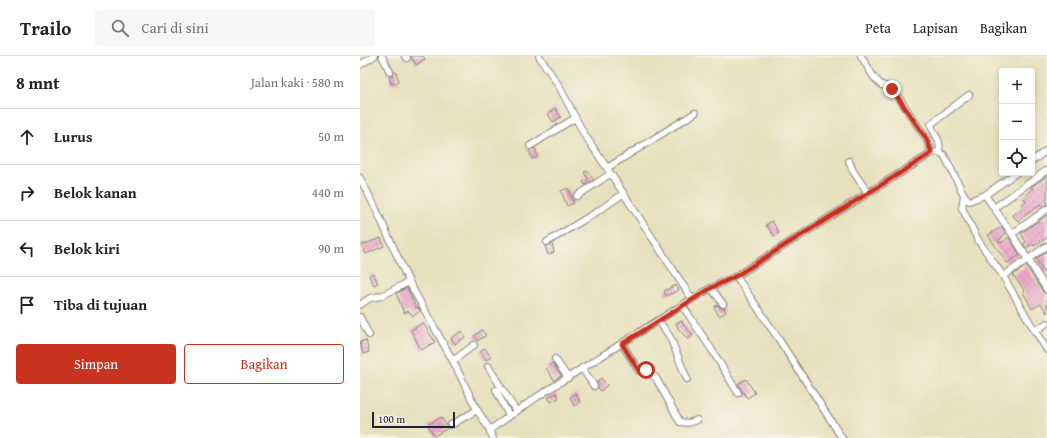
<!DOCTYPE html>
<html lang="id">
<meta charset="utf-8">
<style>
body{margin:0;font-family:"Gentium Book Plus",serif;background:#f6f6f6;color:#202124}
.controls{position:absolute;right:12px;top:12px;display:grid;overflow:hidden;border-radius:4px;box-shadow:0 2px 6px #0003}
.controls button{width:36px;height:36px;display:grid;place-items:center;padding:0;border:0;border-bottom:1px solid #e0e0e0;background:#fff;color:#202124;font:20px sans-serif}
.scale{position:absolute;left:12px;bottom:10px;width:83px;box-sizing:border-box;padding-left:4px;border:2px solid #22223b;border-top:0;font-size:11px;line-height:14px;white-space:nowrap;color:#22223b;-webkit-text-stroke:3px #f7f3e8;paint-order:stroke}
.stop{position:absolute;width:12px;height:12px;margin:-9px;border:3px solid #c8321e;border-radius:50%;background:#fff}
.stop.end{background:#c8321e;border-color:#fff;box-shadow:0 1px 4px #0008}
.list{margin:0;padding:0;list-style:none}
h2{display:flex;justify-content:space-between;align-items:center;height:52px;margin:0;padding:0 16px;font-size:17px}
h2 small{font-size:13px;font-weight:400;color:#757577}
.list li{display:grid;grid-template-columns:26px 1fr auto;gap:12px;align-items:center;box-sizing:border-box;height:56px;padding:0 16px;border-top:1px solid #e0e0e0}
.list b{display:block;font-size:15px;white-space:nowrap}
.list em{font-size:13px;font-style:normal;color:#757577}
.actions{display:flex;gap:8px;padding:12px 16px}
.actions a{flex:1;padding:9px 0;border:1px solid #c8321e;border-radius:4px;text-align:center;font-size:14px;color:#c8321e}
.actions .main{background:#c8321e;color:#fff}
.icon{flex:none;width:22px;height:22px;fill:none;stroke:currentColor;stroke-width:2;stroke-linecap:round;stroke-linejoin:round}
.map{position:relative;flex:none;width:687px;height:382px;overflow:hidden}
header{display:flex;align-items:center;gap:24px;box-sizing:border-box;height:56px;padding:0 20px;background:#fff;border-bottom:1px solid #e0e0e0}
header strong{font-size:19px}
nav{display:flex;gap:22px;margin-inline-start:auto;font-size:14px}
.search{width:280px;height:36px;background:#f6f6f6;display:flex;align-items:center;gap:10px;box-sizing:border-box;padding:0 14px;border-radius:4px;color:#757577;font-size:15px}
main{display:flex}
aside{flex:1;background:#fff}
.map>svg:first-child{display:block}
</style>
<header>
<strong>Trailo</strong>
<div class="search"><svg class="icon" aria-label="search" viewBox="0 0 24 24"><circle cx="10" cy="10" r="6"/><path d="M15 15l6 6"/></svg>Cari di sini</div>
<nav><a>Peta</a><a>Lapisan</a><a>Bagikan</a></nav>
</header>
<main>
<aside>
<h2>8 mnt<small>Jalan kaki · 580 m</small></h2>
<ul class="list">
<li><svg class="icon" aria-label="ahead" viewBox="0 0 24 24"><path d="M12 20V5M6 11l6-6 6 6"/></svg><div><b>Lurus</b></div><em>50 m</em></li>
<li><svg class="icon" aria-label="right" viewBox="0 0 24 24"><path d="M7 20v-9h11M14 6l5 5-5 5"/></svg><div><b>Belok kanan</b></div><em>440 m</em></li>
<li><svg class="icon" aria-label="left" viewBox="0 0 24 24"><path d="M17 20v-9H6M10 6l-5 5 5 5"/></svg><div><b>Belok kiri</b></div><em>90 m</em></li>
<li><svg class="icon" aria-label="arrive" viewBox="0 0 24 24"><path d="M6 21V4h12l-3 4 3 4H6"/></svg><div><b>Tiba di tujuan</b></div></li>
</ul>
<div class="actions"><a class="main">Simpan</a><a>Bagikan</a></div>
</aside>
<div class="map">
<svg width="687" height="382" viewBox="0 0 687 382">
<defs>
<pattern id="building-cross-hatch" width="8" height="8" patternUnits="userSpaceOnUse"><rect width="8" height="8" fill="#eba8c8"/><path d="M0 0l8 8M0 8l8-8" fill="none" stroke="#c990ad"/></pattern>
</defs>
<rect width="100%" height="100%" fill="#f7f3e8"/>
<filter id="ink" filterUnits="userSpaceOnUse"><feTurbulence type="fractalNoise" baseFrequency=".025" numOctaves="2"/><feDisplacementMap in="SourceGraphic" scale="8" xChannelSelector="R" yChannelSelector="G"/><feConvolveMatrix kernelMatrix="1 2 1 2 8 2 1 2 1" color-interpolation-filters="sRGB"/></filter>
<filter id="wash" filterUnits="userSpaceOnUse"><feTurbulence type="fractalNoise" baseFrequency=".012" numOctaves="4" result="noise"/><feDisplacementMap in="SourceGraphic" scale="16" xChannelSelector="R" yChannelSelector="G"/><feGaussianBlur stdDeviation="0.9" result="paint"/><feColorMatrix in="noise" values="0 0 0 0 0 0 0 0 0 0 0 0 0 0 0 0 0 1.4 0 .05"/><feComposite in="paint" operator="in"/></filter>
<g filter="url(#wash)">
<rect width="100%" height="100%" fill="#e7e0bc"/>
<g id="blocks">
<g fill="url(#building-cross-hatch)">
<polygon points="51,0 63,0 65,3 56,9"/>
<polygon points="34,16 36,16 39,26 31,28 29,20 32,20"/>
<polygon points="195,52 201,61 193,66 188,58"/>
<polygon points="175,92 178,101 172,103 169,94"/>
<polygon points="227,115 234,124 225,129 223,126 228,123 224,116"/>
<polygon points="687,120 687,149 683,150 681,148 667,157 658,165 652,159 663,152 661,149 666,145 663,141 673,132 671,131"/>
<polygon points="208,132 214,147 207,150 201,135"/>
<polygon points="687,159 687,182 674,190 673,188 666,192 663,188 666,186 661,177"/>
<polygon points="412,165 419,177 414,180 406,169"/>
<polygon points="642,171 646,177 638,185 641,187 649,181 660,199 647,207 628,179"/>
<polygon points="21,182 24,190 6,198 2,189"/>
<polygon points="192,188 194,196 188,199 185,190"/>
<polygon points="687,195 687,222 676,203"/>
<polygon points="666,210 683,236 687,238 687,257 681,248 672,253 663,236 665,235 653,219"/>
<polygon points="13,217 18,227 14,229 9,220"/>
<polygon points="316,229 319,234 306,240 304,235"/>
<polygon points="47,232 56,252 58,251 60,255 53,260 49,255 44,257 36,237"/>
<polygon points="358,249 361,252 364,252 366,256 359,260 354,251"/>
<polygon points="322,265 323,268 333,279 328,284 318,272 316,267"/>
<polygon points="63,267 75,286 61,294 51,274"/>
<polygon points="122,274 126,279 118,285 114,280"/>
<polygon points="102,275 105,281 95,288 91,282"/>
<polygon points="6,284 9,296 3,298 0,286"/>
<polygon points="125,292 131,301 126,304 120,296"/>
<polygon points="192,307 201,320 194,324 186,312"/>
<polygon points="241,322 247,329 241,335 238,332 237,326"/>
<polygon points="386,323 395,337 387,342 378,328"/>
<polygon points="196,337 199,342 191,346 188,341"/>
<polygon points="216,337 220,346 214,350 210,341"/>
<polygon points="81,361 88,372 74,380 68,369"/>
</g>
</g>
</g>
<g filter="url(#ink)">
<use href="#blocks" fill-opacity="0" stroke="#84817c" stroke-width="1"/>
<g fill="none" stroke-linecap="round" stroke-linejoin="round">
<defs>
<g id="minor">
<polyline points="22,0 30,16"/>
<polyline points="45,0 47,2"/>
<polyline points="179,0 199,30 224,78 247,112 332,243"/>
<polyline points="501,0 513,20 521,29 530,31 539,42 566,82 572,97"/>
<polyline points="0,9 14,0"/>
<polyline points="170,90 215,62"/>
<path d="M579,96C582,81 573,80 571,68L609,39"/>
<polyline points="489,105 493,115 508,137"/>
<polyline points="672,105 687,94"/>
<polyline points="247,112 335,57"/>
<polyline points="0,122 16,153 49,226 93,305 117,354 130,374"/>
<polyline points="604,139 602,152 618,184 643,220 675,275 687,267"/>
<polyline points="625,139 656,117"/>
<polyline points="217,140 250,118"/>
<polyline points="634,152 687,114"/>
<polyline points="652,178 687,153"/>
<polyline points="187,186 235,157 263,138"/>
<polyline points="376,220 418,282 482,382"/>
<polyline points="643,220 687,190"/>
<polyline points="351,232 363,248"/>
<polyline points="0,249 10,242 21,240 49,226"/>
<polyline points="322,249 352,294 378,337"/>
<polyline points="0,261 9,279"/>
<polyline points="299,265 310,281 327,323"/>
<polyline points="675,275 687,294"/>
<polyline points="262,288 279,315 288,315 296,322 320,366 328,367 337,364"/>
<polyline points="195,303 208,322"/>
<polyline points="93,305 114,289"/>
<polyline points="128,310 156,355"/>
<polyline points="222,312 234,330"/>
<polyline points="136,334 149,360"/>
<polyline points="91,369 117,354"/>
<polyline points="133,382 130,376 131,373 180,339 332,243 351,232 376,220 572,97 579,96 584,99 604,139 609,145 625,139 652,178 687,234"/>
</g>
</defs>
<use href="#minor" stroke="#84817c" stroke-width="8"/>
<use href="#minor" stroke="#fff" stroke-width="6"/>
</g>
</g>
<g fill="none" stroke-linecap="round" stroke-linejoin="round" filter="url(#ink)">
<polyline stroke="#c8321e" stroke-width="5" points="286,314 279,315 262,288 351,232 376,220 572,97 566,82 532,33"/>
</g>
</svg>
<div class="controls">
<button>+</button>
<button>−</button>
<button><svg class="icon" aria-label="locate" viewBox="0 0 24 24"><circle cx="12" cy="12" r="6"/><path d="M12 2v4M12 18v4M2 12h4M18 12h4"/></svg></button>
</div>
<div class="scale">100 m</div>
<div class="stop" style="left:286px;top:314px"></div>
<div class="stop end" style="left:532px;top:33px"></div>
</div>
</main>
